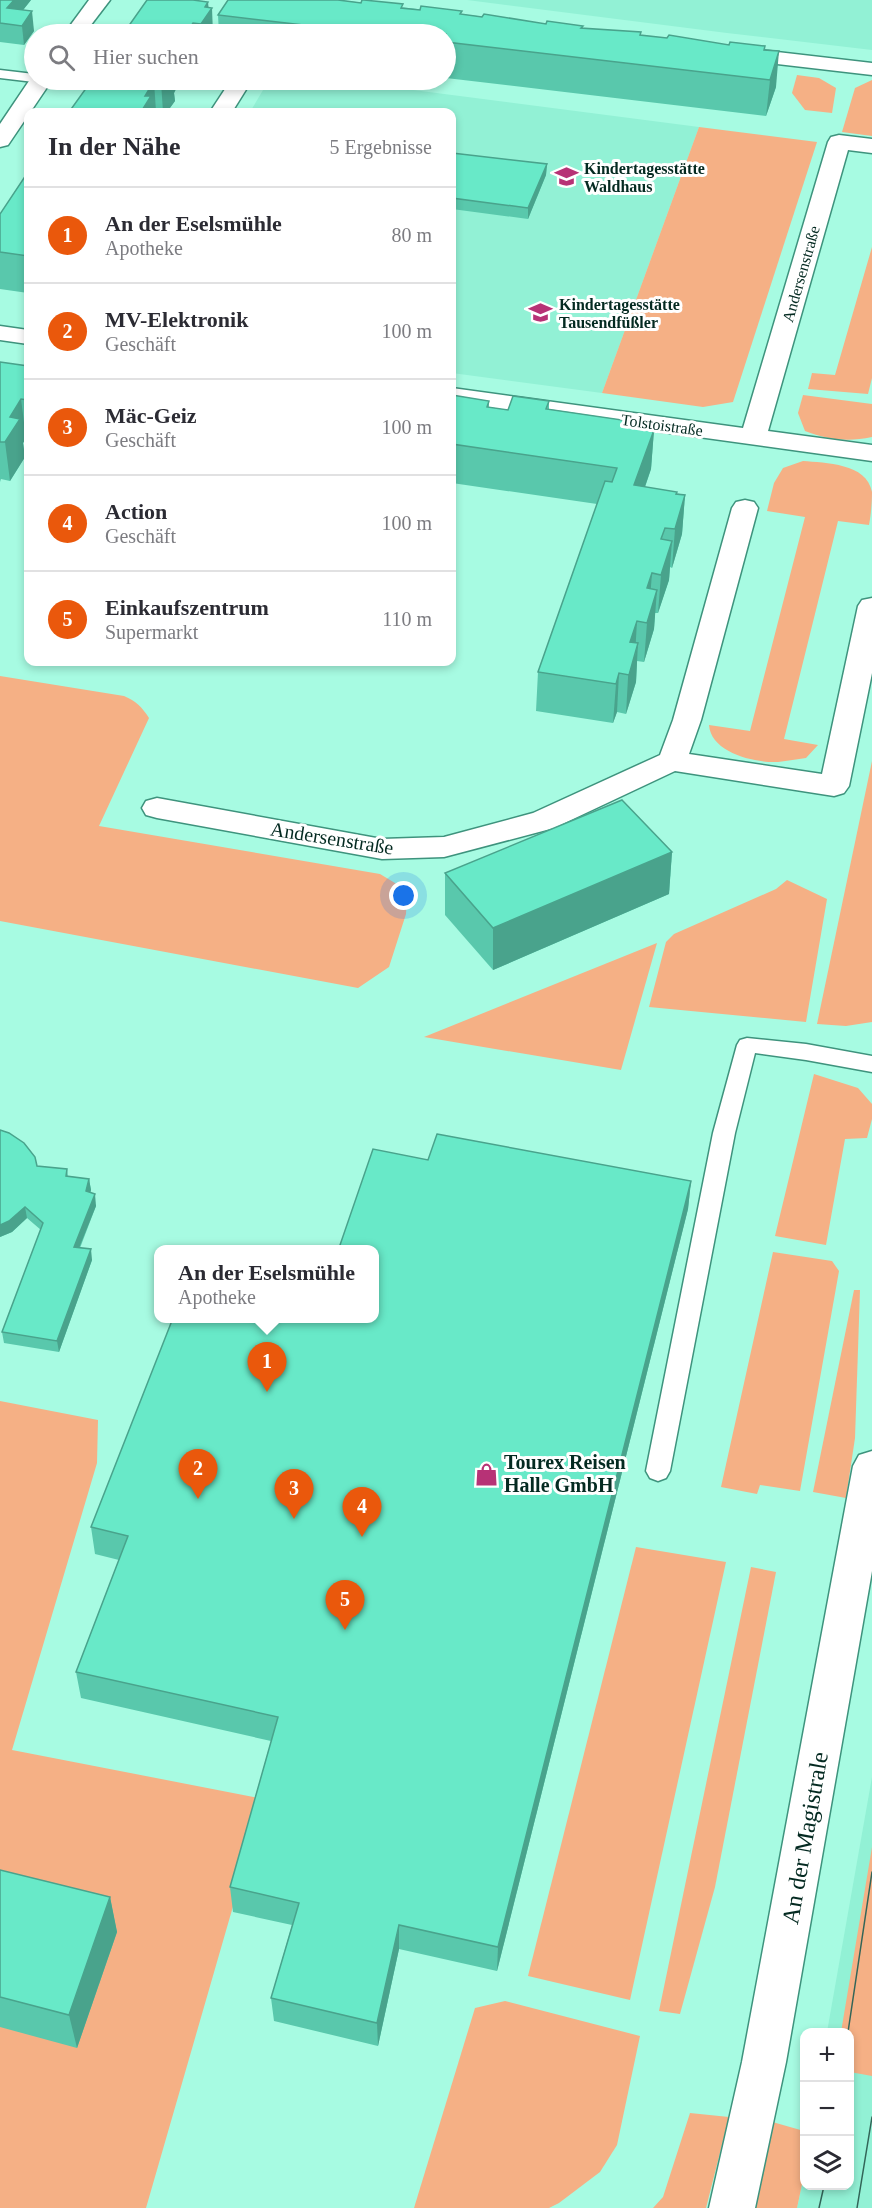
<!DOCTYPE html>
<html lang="de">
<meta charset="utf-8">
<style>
body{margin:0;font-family:"Times New Roman",serif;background:#f2f2f3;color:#2b2b33}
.controls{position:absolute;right:18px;bottom:18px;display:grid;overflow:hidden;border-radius:12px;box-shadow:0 3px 9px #0003}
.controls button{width:54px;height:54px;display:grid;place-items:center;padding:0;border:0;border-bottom:2px solid #e1e1e2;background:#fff;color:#2b2b33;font:30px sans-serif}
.you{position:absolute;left:404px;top:896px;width:21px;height:21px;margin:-15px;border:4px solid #fff;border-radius:50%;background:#1a73e8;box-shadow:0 0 0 9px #1a73e833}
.badge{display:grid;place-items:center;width:39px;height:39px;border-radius:50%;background:#ea580c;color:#fff;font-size:20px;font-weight:700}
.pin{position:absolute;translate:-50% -50px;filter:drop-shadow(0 2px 3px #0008)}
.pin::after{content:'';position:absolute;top:32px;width:21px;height:18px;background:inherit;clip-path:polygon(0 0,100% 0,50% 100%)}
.popup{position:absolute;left:154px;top:1245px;width:225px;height:78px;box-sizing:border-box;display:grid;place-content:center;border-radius:12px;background:#fff;filter:drop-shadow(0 2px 4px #0005);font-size:20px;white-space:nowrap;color:#7c7c81}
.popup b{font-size:22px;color:#2b2b33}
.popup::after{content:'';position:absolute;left:50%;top:100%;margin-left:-12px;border:12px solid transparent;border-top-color:#fff}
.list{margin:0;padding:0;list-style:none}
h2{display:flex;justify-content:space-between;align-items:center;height:78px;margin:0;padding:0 24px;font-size:26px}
h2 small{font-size:20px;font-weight:400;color:#7c7c81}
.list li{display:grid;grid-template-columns:39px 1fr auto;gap:18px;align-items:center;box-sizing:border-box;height:96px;padding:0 24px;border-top:2px solid #e1e1e2}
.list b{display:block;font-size:22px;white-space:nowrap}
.list p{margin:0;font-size:20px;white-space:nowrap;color:#7c7c81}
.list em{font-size:20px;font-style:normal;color:#7c7c81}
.icon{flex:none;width:33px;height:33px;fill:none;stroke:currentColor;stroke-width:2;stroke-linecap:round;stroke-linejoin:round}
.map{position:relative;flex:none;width:872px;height:2208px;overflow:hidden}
.search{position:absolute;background:#fff;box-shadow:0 3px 9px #0003;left:24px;top:24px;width:432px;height:66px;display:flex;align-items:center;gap:15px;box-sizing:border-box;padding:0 21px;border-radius:33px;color:#7c7c81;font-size:22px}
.panel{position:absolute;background:#fff;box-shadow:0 3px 9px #0003;left:24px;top:108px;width:432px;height:558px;border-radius:12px}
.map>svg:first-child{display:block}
</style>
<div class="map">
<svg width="872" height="2208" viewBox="0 0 872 2208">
<rect width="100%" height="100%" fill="#a7fbe2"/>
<g fill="#92f1d5">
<polygon points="467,0 872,0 872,50 727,33"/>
<polygon points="269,80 336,80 699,127 602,393 452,373 452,112 250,112"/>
<polygon points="872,1777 872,2208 797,2208 804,2175 804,2186 850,2186 850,2032 827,2032"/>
</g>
<g fill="#f5b085">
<polygon points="797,75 819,78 836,88 832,113 805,110 792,93"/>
<polygon points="872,80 872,136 842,132 855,88"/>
<polygon points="699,127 817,142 733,402 703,407 602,393"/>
<polygon points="872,247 872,378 868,394 808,389 812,373 835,375"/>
<path d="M803,395L872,404V437C848,442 828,440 805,431L798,413Z"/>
<path d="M803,461C825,463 867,463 872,492C872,502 871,515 869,525L838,521L784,739L818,745L806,758C797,759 788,761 778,762C755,763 711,753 709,725L750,731L805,517L767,511L774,483L783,468Z"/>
<path d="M0,676L124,696C136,701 142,707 149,718L99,826L380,874L400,886L407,895L406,914L389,967L358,988L0,921Z"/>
<polygon points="872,761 872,1022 846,1026 817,1024"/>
<polygon points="787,880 827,899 806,1022 649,1007 666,942 674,934 776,889"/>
<polygon points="657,943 621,1070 424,1037"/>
<polygon points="814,1074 858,1088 872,1104 872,1119 867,1138 845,1139 826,1245 775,1236"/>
<polygon points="773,1252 832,1261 839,1271 800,1491 760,1485 757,1494 721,1487"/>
<polygon points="854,1290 860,1290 855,1438 846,1498 813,1492"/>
<polygon points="0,1401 98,1420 97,1463 12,1750 264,1799 146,2208 0,2208"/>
<polygon points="636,1547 726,1562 630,2000 528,1976"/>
<polygon points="751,1567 776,1572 715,1887 680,2014 659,2011"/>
<polygon points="872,1847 872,2076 850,2072 850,2032 841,2032"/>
<polygon points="505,2001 640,2036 617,2145 600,2172 559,2203 549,2208 414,2208 475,2008"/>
<polygon points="690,2113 729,2117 706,2208 653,2208 663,2197"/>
<polygon points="769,2121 804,2131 804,2175 797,2208 750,2208"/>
</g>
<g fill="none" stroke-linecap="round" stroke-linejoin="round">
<defs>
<g id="lane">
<polygon points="0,70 34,74 34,80 40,80 34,82 0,78"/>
<polygon points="747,1038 806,1044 872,1056 872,1072 806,1060 755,1053 735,1133 670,1471 666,1478 658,1481 650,1478 646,1471 713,1133 737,1045 740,1040"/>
</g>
<g id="street">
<polygon points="89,0 110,0 84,34 64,34"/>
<polygon points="734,47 872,63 872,75 726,58 723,53 726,48"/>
<polygon points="33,75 34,80 52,80 8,145 0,147 0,124"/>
<polygon points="231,80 252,80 232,112 210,112"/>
<polygon points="839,135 872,139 872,153 848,150 768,431 872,445 872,461 452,403 452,388 743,428 828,142 831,137"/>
<polygon points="0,326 28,330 28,344 0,340"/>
<polygon points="745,500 754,502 758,508 701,720 689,754 822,774 858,606 862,600 872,598 872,673 849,786 844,793 834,796 675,771 554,828 444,857 382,859 157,818 146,815 142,808 146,801 157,798 382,839 444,837 533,813 660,755 673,720 732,508 736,502"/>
</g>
<polygon id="secondary" points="872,1451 872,1571 786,2062 755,2208 709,2208 742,2062 853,1466 859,1455"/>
</defs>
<use href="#lane" stroke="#3e937d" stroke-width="3"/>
<use href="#street" stroke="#3e937d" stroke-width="3"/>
<use href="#secondary" stroke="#3e937d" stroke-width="3"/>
<use href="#lane" fill="#fff" fill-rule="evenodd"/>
<use href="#street" fill="#fff" fill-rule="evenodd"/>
<use href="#secondary" fill="#fff" fill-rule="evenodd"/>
<g stroke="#326558" stroke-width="1.5">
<polyline points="848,2032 872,1872"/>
<polyline points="819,2208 824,2186"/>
<polyline points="857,2208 872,2117"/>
</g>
</g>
<g fill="#59c8ac">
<polygon points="0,0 31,0 23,10 34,31 24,45 0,42"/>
<polygon points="228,0 339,0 546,24 583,26 582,29 765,50 776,87 766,116 446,78 446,34 219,34 218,15"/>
<polygon points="209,7 213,34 123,34"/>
<polygon points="92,80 190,80 183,90 176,89 174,93 175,101 167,112 69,112"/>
<polygon points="452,153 547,164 546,175 528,219 452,209"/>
<polygon points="28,172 28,293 0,289 0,214"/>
<polygon points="0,362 28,366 28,438 26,438 23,443 25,457 10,481 1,479 0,482"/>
<polygon points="452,395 489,401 489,407 508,410 549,401 549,409 636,422 635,428 654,430 651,469 645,487 685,495 682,534 672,568 670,567 669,580 658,613 655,613 654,629 644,662 637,661 636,682 626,714 617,712 613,723 536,711 538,672 597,504 452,483"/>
<polygon points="672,852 669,894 493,970 445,915 445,873"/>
<polygon points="0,1130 37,1166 67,1169 68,1176 89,1179 91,1190 90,1193 96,1206 80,1248 92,1260 59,1352 4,1343 2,1332 41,1230 27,1218 12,1232 0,1237"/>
<polygon points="428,1160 691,1181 688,1209 497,1971 399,1949 378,2046 274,2021 271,1998 292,1925 233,1912 230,1887 271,1741 81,1698 76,1672 119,1560 95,1554 91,1527 375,1318"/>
<polygon points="0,1870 110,1897 117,1932 77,2048 0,2027"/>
</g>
<g fill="#49a38c">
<polygon points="14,0 31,0 12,24 7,8"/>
<polygon points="208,2 209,12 212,8 213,34 202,34 201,24 205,7"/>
<polygon points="32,11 34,31 24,45 22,26"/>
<polygon points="193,23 194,34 186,34"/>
<polygon points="779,51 776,87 766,116 770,80"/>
<polygon points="162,80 175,80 176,89 174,93 175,101 167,112 163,112 161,82"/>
<polygon points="182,80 190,80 183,90"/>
<polygon points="154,81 156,112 141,112 145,96"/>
<polygon points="547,164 546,175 528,219 528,208"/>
<polygon points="21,399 26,438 23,443 25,457 10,481 5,442 10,417"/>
<polygon points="654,430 651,469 632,524 634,485"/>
<polygon points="685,495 682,534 672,568 675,529"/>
<polygon points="672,541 669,580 658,613 661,575"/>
<polygon points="652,573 649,612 647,588"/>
<polygon points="657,590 654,629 644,662 647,623"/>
<polygon points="637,621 635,656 638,643 636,682 626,714 630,642"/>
<polygon points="619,673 617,712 613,723 616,684"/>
<polygon points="672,852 669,894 493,970 493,928"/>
<polygon points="89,1179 91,1190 87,1203 86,1191"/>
<polygon points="691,1181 688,1209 497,1971 498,1947"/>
<polygon points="95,1194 96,1206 75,1258 74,1247"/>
<polygon points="25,1207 27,1218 12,1232 0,1237 0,1225"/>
<polygon points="91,1249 92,1260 59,1352 57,1341"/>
<polygon points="110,1897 117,1932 77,2048 69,2015"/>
<polygon points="399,1925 399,1949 378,2046 377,2023"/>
</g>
<g fill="#68e9c8" stroke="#49a38c" stroke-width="1.5">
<polygon points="0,0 14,0 7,8 32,11 22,26 0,23"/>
<polygon points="147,0 193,0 208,2 205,7 212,8 201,24 193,23 186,34 123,34"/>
<polygon points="228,0 338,0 361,3 362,0 364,0 403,4 401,8 420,10 421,6 462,11 460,14 482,17 484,14 546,24 547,21 583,26 581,28 641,32 640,35 667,38 669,35 729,45 730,42 765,46 764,50 779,51 770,80 446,42 446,34 381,34 218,15"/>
<polygon points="92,80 162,80 161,82 154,81 145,96 151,96 141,112 69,112"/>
<polygon points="452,153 547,164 528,208 452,198"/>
<polygon points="28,172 28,256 0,252 0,214"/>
<polygon points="0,362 28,366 28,400 21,399 10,417 20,419 5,442 0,442"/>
<polygon points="452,395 489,401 487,407 508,410 513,396 549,401 546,409 636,422 633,427 654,430 634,485 677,492 676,494 685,495 675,529 665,528 661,539 672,541 661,575 652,573 647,588 657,590 647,623 637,621 630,642 638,643 629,675 619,673 616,684 538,672 605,481 612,482 617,468 452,444"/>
<polygon points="622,800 672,852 493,928 445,873"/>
<polygon points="0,1130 9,1133 24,1143 35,1157 37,1166 67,1169 66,1176 89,1179 86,1191 95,1194 74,1247 91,1249 57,1341 2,1332 43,1223 25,1207 9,1221 0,1225"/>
<polygon points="437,1134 691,1181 498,1947 399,1925 377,2023 271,1998 299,1903 230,1887 278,1717 76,1672 128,1536 91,1527 173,1318 375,1318 375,1250 338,1250 339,1248 373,1149 428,1160"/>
<polygon points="0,1870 110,1897 69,2015 0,1997"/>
</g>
<defs>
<symbol id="school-bare" viewBox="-9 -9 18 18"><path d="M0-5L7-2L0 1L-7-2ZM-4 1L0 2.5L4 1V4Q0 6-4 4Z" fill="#b73276" stroke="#fff" stroke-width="2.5" paint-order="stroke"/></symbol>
<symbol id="shop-bare" viewBox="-9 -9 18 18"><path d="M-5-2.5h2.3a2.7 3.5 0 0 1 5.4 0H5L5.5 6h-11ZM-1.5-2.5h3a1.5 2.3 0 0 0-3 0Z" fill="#b73276" stroke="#fff" stroke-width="2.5" paint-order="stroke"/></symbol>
</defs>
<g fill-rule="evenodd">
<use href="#school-bare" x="550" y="160" width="33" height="33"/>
<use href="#school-bare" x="524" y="296" width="33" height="33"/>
<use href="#shop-bare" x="470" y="1458" width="33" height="33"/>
</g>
<g text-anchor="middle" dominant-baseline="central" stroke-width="6" stroke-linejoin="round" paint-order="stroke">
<g font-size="16" font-weight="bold" fill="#042a21" stroke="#fff" text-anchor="start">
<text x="584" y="168">Kindertagesstätte<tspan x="584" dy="18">Waldhaus</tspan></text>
<text x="559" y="304">Kindertagesstätte<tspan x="559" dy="18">Tausendfüßler</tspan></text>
</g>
<g font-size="16" fill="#042a21" stroke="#fff">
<text transform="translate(801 274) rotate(-74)">Andersenstraße</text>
<text transform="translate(662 425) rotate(8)">Tolstoistraße</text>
</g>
<g font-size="20" fill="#042a21" stroke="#fff">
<text transform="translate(332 838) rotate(9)">Andersenstraße</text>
</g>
<g font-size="20" font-weight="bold" fill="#042a21" stroke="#fff" text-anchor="start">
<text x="504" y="1462">Tourex Reisen<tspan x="504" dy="23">Halle GmbH</tspan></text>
</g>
<g font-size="24" fill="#042a21" stroke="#fff">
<text transform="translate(805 1838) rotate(-80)">An der Magistrale</text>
</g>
</g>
</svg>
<div class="controls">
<button>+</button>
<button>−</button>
<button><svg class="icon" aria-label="layers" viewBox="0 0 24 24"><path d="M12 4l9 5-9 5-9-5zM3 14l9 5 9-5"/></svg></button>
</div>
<div class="you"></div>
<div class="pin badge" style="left:267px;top:1392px">1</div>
<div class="popup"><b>An der Eselsmühle</b>Apotheke</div>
<div class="pin badge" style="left:198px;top:1499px">2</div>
<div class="pin badge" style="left:294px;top:1519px">3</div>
<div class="pin badge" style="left:362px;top:1537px">4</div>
<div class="pin badge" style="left:345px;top:1630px">5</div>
<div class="search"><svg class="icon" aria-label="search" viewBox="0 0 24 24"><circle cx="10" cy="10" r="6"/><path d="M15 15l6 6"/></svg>Hier suchen</div>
<section class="panel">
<h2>In der Nähe<small>5 Ergebnisse</small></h2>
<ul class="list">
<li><span class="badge">1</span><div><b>An der Eselsmühle</b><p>Apotheke</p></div><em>80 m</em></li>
<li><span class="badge">2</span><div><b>MV-Elektronik</b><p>Geschäft</p></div><em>100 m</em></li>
<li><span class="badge">3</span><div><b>Mäc-Geiz</b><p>Geschäft</p></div><em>100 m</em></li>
<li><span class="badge">4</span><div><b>Action</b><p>Geschäft</p></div><em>100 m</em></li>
<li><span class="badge">5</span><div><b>Einkaufszentrum</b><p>Supermarkt</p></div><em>110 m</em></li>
</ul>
</section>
</div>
